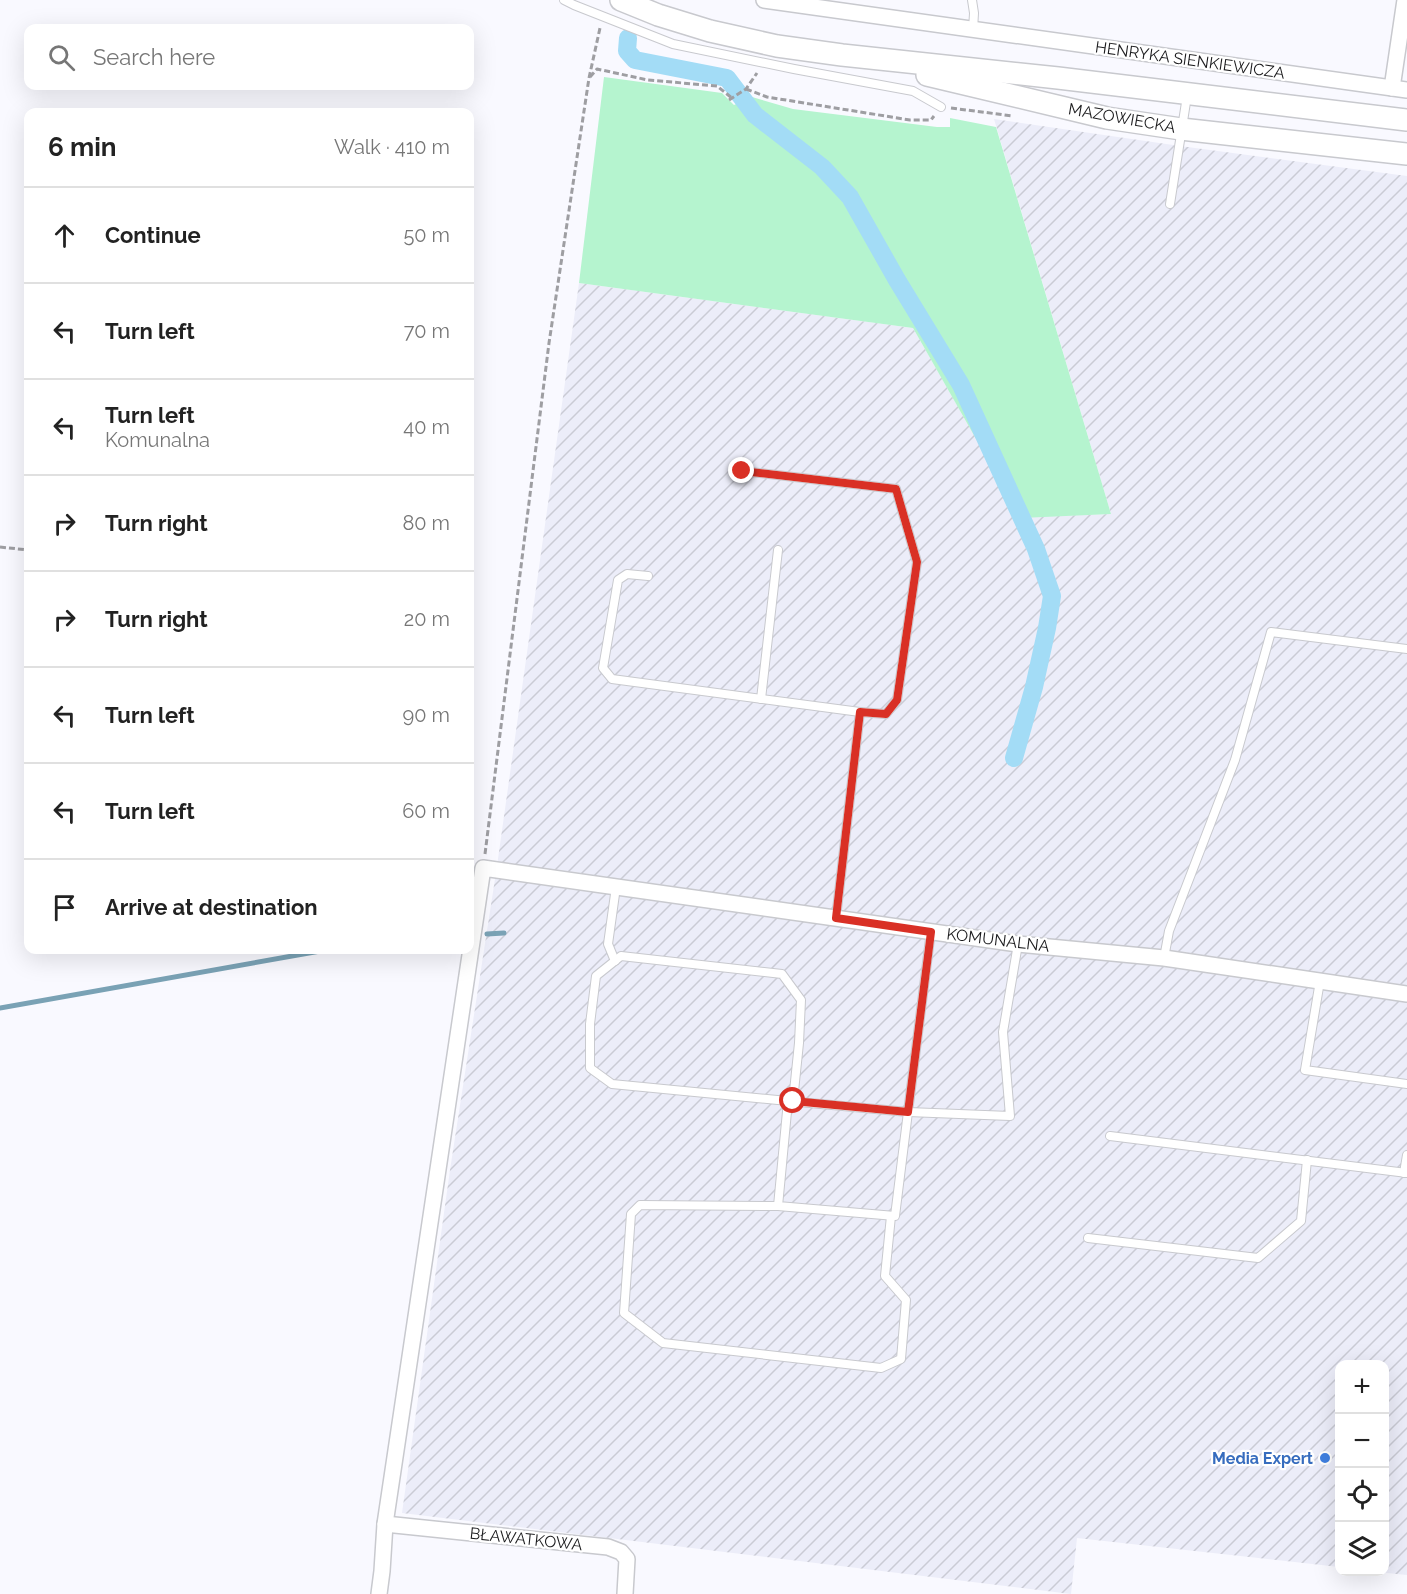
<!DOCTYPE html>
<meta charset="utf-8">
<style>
body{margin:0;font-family:Raleway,sans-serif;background:#f6f6f6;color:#222}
.controls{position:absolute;right:18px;bottom:18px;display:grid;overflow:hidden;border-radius:12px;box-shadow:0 6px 24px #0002}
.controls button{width:54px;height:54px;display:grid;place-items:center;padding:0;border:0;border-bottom:2px solid #e0e0e0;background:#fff;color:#222;font:30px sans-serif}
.stop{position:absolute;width:18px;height:18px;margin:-14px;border:4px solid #d93025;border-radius:50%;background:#fff}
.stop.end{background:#d93025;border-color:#fff;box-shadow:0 2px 6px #0008}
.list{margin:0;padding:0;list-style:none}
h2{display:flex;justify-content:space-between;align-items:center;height:78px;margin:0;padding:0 24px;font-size:26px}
h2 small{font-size:20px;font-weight:400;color:#767676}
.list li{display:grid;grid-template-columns:39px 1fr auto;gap:18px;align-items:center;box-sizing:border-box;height:96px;padding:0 24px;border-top:2px solid #e0e0e0}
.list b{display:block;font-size:22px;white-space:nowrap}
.list p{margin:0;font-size:20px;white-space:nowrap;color:#767676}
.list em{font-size:20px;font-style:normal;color:#767676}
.icon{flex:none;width:33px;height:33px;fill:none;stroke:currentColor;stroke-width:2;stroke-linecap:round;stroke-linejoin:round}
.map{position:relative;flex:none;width:1407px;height:1594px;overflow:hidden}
.search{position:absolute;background:#fff;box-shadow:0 6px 24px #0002;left:24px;top:24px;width:450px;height:66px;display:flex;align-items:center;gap:15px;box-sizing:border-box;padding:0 21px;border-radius:12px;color:#767676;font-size:22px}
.panel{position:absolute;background:#fff;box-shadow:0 6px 24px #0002;left:24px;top:108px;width:450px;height:846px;border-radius:12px}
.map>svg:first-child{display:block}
</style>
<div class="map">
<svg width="1407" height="1594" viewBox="0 0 1407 1594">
<defs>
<pattern id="industrial-furrows" width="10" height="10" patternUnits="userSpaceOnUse" patternTransform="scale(1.5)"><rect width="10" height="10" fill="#ecedf9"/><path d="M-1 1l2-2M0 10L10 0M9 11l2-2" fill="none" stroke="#cacbd5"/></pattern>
</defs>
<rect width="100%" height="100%" fill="#f9f9ff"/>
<polygon fill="url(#industrial-furrows)" points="994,119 1180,146 1407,176 1407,1575 1377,1572 1384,1572 1384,1364 1340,1364 1339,1567 1077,1538 1071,1594 402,1513 450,1170 497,866 579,283 913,328 1021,517 1111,514"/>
<polygon fill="#b5f4cf" points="604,77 722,93 734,105 752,97 793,109 937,127 950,127 950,118 996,127 1111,514 1021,518 913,328 579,283"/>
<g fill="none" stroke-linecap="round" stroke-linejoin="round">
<g stroke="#7aa2b5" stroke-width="5">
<polyline points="487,934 504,933"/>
<polyline points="0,1008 326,950"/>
</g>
<polyline stroke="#a3dcf6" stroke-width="18" points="628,38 627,51 635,60 727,78 755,115 822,167 850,197 897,280 961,385 1036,549 1052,596 1047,628 1034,687 1014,758"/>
<defs>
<g id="service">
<polyline points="564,0 574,5 673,44 794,69 913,91 941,107"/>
<polyline points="972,0 974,13 973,30"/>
<polyline points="1170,204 1187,96"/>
<polyline points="742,471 896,489 917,562 897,700 886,714 860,712"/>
<polyline points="648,576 627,574 618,580 603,668 612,679 860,712 836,918"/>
<polyline points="761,699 778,550"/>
<polyline points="931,931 908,1112 1010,1116 1003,1032 1018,944"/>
<polyline points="1164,958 1169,931 1235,760 1271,632 1407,649"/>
<polyline points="615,961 608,944 616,887"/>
<polyline points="1320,981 1305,1070 1407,1084"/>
<polyline points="788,1101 612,1084 590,1068 590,1024 596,976 621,956 782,974 801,1000 799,1043 793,1101"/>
<polygon points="788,1101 908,1112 895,1216 778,1206"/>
<polyline points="1110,1136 1407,1173"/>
<polyline points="1404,1173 1407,1155"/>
<polyline points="778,1206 640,1205 631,1214 624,1313 663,1343 881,1368 901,1359 906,1300 885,1276 891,1216"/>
<polyline points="1088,1238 1258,1258 1301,1221 1307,1160"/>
</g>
<g id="minor">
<polyline points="764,0 1407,90"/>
<polyline points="1392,88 1405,0"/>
<polyline points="385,1524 608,1547 621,1552 627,1559 625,1594"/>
<polyline points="379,1594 382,1571 385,1524 483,868 1018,944 1164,958 1407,994"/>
</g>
<g id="secondary">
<polyline points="621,0 658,15 710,31 777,46 842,55 1058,78 1407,120"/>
<polyline points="927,75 1107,118 1181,129 1407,154"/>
</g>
</defs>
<use href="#service" stroke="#c8c9ce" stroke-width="10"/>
<use href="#minor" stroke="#c8c9ce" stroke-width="18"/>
<use href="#secondary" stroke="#c8c9ce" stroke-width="24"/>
<g stroke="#9e9ea2" stroke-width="3" stroke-dasharray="6 3" stroke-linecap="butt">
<polyline points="590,77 597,69 648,80 717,86 732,98"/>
<polyline points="746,89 767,97 910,120 931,120 934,116"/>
<polyline points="729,100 746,89 757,73"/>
<polyline points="951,108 1013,116"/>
<polyline points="0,547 28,550"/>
<polyline points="485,854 549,343 589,78 600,28"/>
</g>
<use href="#service" stroke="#fff" stroke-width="8"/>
<use href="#minor" stroke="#fff" stroke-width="15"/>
<use href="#secondary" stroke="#fff" stroke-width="21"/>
</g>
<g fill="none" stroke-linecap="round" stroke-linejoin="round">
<polyline stroke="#d93025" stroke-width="8" points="742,471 896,489 917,562 897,700 886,714 860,712 836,918 931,932 908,1112 793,1101"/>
</g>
<circle fill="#3f7fe0" stroke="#fff" stroke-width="2" cx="1325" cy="1458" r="6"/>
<g text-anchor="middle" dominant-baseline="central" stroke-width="4.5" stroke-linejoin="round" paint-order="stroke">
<g font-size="16" fill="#1a1a1c" stroke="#fff">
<text transform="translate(1190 60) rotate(8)">HENRYKA SIENKIEWICZA</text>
<text transform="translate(1122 118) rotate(10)">MAZOWIECKA</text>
<text transform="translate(998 940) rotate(7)">KOMUNALNA</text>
<text transform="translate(526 1539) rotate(6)">BŁAWATKOWA</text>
</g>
<g font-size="16" font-weight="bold" fill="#366cbe" stroke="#fff" text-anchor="end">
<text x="1313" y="1458">Media Expert</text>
</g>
</g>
</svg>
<div class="controls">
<button>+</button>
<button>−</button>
<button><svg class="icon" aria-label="locate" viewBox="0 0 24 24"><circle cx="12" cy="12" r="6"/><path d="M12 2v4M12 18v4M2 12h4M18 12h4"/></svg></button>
<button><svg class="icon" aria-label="layers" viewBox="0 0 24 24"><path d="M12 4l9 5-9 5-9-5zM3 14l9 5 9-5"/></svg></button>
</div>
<div class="stop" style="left:793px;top:1101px"></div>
<div class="stop end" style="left:742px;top:471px"></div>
<div class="search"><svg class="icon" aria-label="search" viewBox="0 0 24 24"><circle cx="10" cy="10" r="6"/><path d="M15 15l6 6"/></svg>Search here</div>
<section class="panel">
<h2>6 min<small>Walk · 410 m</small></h2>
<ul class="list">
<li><svg class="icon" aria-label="ahead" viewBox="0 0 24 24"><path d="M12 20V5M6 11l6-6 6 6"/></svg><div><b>Continue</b></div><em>50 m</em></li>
<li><svg class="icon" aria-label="left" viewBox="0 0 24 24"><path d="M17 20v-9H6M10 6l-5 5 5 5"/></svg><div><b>Turn left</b></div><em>70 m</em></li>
<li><svg class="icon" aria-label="left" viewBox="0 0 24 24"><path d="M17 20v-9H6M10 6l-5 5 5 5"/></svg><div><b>Turn left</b><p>Komunalna</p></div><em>40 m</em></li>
<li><svg class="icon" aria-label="right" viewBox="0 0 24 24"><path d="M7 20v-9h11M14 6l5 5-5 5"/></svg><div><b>Turn right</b></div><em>80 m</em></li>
<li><svg class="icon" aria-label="right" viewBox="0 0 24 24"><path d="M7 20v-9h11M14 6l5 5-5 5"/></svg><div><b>Turn right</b></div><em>20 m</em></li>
<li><svg class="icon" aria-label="left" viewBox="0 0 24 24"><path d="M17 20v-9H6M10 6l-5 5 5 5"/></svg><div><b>Turn left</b></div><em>90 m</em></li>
<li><svg class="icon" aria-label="left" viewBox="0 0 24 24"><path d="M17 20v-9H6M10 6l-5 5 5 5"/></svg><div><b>Turn left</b></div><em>60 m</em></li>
<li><svg class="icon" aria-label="arrive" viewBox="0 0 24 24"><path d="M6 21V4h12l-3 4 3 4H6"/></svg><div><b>Arrive at destination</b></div></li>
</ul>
</section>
</div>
